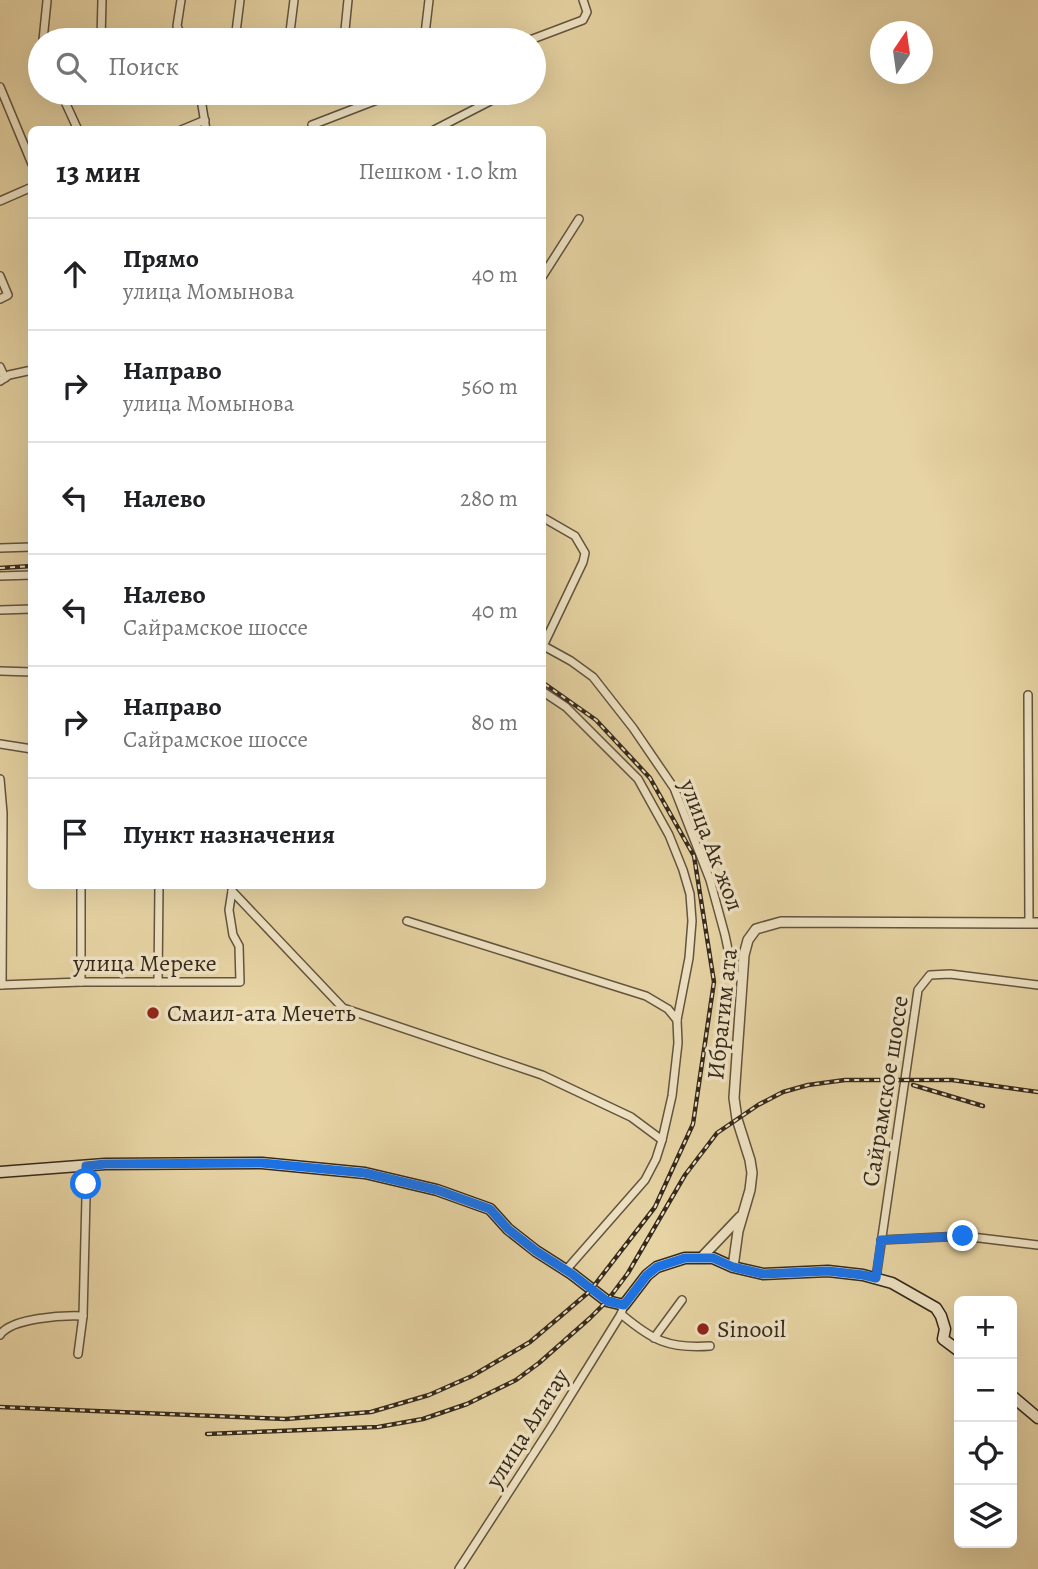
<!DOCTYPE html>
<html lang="ru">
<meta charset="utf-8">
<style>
body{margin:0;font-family:Alegreya,serif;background:#f2f2f2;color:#202124}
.controls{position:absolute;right:21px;bottom:21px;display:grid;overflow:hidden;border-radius:10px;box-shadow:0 7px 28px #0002}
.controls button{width:63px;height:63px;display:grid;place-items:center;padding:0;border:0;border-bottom:2px solid #e0e0e0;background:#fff;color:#202124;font:35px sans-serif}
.compass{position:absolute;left:870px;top:21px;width:63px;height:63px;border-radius:50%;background:#fff;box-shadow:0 7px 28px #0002;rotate:13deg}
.stop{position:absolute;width:21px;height:21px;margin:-16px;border:5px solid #1a73e8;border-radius:50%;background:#fff}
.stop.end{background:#1a73e8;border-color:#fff;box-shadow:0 2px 7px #0008}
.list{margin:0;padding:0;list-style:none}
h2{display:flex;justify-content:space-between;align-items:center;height:91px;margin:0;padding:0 28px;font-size:30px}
h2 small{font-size:23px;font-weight:400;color:#757577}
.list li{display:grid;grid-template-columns:46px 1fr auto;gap:21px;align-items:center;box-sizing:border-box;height:112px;padding:0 28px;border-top:2px solid #e0e0e0}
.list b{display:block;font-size:26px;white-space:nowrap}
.list p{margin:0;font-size:23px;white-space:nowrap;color:#757577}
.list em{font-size:23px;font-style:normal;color:#757577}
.icon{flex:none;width:38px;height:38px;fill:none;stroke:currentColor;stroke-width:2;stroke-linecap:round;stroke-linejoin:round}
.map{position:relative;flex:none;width:1038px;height:1569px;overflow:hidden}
.search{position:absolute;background:#fff;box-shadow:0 7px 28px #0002;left:28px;top:28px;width:518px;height:77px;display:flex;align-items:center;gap:18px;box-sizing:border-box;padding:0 24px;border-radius:38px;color:#757577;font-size:26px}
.panel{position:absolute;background:#fff;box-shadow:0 7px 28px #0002;left:28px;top:126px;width:518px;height:763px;border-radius:10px}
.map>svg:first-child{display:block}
</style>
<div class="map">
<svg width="1038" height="1569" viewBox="0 0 1038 1569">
<rect width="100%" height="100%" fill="#e7d4a4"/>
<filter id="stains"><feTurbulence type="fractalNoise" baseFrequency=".00286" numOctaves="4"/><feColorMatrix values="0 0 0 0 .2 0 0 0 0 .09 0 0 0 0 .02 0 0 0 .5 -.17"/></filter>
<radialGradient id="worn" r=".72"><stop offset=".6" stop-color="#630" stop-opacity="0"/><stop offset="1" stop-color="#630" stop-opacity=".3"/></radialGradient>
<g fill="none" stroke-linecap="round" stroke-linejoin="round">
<polyline stroke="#c3b289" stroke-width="7" stroke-dasharray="7 3.5" stroke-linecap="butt" points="86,1198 86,1184"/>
<defs>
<g id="minor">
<polyline points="181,0 177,26 183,40"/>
<polyline points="43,40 47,1"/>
<polyline points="101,40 102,0"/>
<polyline points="235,40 240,0"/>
<polyline points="289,40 294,0"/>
<polyline points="344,40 348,0"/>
<polyline points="426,40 425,34 429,0"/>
<polyline points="530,40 583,20 587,12 583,0"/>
<polyline points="0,87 32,164"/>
<polyline points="61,93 78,130"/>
<polyline points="200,93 206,130"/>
<polyline points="181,130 205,120"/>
<polyline points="314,130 312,125 395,93"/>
<polyline points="434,130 504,94"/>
<polyline points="0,201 32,187"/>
<polyline points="0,276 8,295 0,299"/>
<polyline points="542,277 579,219"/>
<polyline points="0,367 5,378"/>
<polyline points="0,381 9,375 32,370"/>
<polyline points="542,517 575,536 585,553 583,562 543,646"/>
<polyline points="0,548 32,547"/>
<polyline points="0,576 32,575"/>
<polyline points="0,610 32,609"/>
<polyline points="542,645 571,661 593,677 633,728 674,788 710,880 725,935 733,973 741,978"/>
<polyline points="0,671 32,672"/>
<polyline points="542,691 566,707 638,779 669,835 683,870 690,894 692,921 689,958 677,1020"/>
<polyline points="1028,695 1029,923"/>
<polyline points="0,744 32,749"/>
<polyline points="0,779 3,813 2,985"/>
<polyline points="81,886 81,982"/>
<polyline points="232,891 343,1008 542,1075 631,1117 662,1140"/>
<polyline points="407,921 646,996 668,1009 677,1020 678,1043 672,1096 662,1140 656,1159 645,1180 566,1270"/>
<polyline points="158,982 159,886"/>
<polyline points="0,985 81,982 240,982 239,946 233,935 229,910 232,891"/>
<polyline points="86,1166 86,1184"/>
<polyline points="881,1240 963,1236 1038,1245"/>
<polyline points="876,1278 918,990 930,975 950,974 1038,985"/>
<path d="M621,1314C652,1340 668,1349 710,1346"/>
<path d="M0,1335C11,1318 63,1315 83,1316"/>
<polyline points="654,1338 682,1300"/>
<polyline points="78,1354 83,1316 86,1198"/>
<polyline points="459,1569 551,1427 621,1314 624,1305"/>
</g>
<g id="tertiary">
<polyline points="702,1257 740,1217"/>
<polyline points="733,1267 738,1231 750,1190 752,1173 750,1160 737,1119 734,1098 744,955 748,940 756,929 781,922 1038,923"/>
</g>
<g id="secondary">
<polyline points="0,1172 105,1164 262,1163 365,1173 437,1190 490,1209 508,1229 536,1251 572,1274 607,1301 624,1305 647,1275 657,1267 685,1258 713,1258 733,1267 763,1274 828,1271 863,1275 892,1283 936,1308 941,1316 945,1329 943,1339 959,1351"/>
<polyline points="1012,1396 1038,1418"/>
</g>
</defs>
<use href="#minor" stroke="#62543e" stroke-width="10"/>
<use href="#tertiary" stroke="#62543e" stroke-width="12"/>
<use href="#secondary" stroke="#35291c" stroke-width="13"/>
<use href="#minor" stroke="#efe3c4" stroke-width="7"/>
<use href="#tertiary" stroke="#efe3c4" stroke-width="9"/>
<use href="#secondary" stroke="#efe3c4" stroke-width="10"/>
<defs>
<g id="rail">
<polyline points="0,568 32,566"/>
<polyline points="913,1085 983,1106"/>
<polyline points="0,1407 286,1419 371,1412 429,1395 472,1376 530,1342 562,1315 590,1291 655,1207 693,1124 714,982 694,856 650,778 596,720 542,682"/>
<polyline points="207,1434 378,1427 423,1419 467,1404 516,1380 539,1363 590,1318 607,1301 628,1273 685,1175 717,1133 758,1105 783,1092 808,1085 845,1080 952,1080 1038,1092"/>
</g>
</defs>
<use href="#rail" stroke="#35291c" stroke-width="4.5"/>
<use href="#rail" stroke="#efe3c4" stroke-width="2" stroke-dasharray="5" stroke-linecap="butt"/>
</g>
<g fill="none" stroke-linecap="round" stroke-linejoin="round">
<polyline stroke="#1a73e8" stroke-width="9" points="86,1184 86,1166 105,1164 262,1163 365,1173 437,1190 490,1209 508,1229 536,1251 572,1274 607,1301 624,1305 647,1275 657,1267 685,1258 713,1258 733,1267 763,1274 828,1271 863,1275 876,1278 881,1240 963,1236"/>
</g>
<g fill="#8f2418" stroke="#efe3c4" stroke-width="2.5">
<circle cx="153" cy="1013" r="7"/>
<circle cx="703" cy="1329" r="7"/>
</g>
<g text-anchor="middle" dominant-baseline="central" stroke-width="7" stroke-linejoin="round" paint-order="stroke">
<g font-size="24" fill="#35291c" stroke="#efe3c4">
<text transform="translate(712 845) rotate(69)">улица Ак жол</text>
<text x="145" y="963">улица Мереке</text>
<text transform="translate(722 1014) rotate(-84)">Ибрагим ата</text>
<text transform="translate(885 1091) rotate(-81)">Сайрамское шоссе</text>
<text transform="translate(527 1428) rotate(-58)">улица Алатау</text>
</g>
<g font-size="24" fill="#35291c" stroke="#efe3c4" text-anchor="start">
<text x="167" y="1013">Смаил-ата Мечеть</text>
<text x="717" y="1329">Sinooil</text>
</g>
</g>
<rect width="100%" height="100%" filter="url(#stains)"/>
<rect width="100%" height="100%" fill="url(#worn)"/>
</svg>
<div class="controls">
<button>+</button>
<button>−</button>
<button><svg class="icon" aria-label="locate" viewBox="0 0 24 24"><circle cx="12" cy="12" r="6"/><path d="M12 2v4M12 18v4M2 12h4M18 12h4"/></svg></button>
<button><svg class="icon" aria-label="layers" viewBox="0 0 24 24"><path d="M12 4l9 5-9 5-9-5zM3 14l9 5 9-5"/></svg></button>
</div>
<svg class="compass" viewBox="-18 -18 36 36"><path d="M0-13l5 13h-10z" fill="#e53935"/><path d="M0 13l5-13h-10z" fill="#757577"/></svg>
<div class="stop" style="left:86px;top:1184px"></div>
<div class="stop end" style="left:963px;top:1236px"></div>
<div class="search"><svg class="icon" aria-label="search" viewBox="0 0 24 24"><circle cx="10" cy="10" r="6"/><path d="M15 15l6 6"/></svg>Поиск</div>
<section class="panel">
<h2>13 мин<small>Пешком · 1.0 km</small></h2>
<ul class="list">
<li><svg class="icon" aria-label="ahead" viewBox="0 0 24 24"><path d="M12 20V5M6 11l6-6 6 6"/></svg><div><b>Прямо</b><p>улица Момынова</p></div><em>40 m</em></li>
<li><svg class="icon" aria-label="right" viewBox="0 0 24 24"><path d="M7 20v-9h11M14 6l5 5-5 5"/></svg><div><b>Направо</b><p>улица Момынова</p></div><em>560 m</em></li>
<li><svg class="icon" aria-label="left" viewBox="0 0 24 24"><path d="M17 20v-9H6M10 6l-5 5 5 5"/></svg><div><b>Налево</b></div><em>280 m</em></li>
<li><svg class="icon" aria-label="left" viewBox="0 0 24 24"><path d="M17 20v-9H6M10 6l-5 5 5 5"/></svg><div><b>Налево</b><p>Сайрамское шоссе</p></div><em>40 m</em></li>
<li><svg class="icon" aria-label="right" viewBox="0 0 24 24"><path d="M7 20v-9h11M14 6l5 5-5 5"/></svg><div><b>Направо</b><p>Сайрамское шоссе</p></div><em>80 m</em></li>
<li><svg class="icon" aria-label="arrive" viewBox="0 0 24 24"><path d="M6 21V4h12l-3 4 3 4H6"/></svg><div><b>Пункт назначения</b></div></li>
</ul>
</section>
</div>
